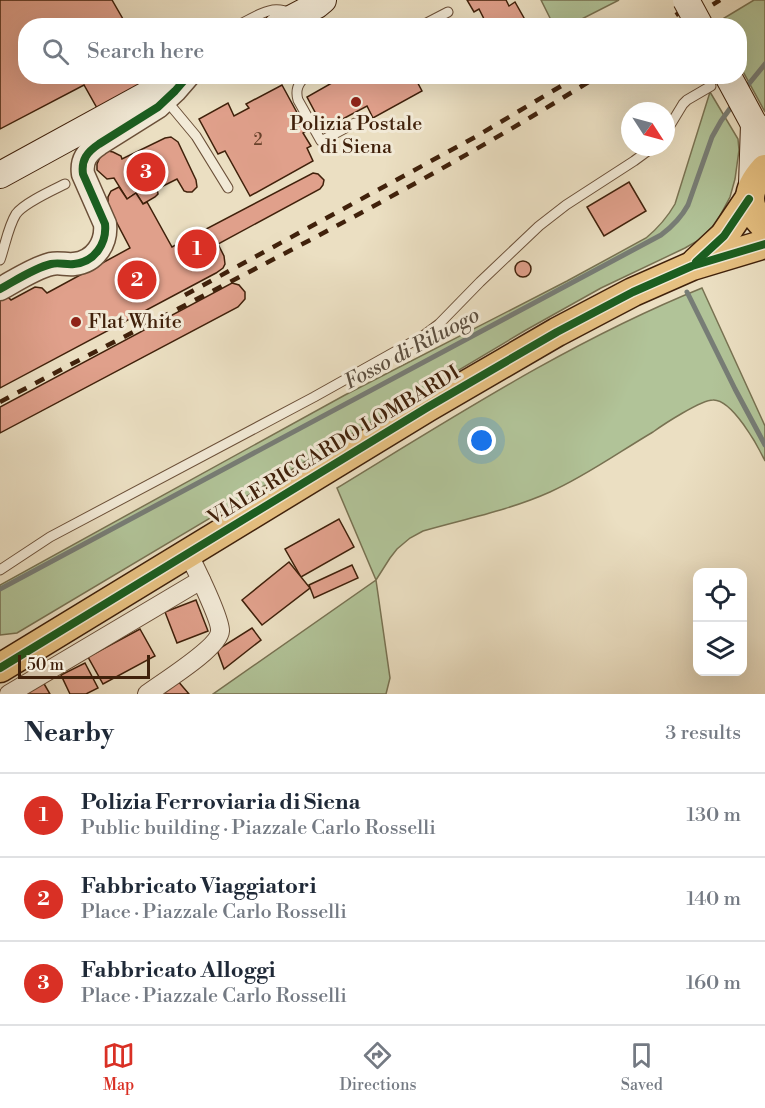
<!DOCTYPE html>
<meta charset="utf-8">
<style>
body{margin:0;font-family:"Libre Bodoni",serif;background:#f2f2f3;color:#1f2937}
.controls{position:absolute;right:18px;bottom:18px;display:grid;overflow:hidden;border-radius:12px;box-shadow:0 6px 24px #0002}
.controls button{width:54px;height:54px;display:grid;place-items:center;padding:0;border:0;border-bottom:2px solid #e0e1e3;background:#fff;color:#1f2937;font:30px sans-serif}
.compass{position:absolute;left:621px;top:102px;width:54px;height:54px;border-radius:50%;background:#fff;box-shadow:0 6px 24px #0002;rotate:126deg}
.scale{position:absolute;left:18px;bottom:15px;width:132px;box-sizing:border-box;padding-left:6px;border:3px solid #40210b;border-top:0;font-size:16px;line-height:21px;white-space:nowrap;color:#40210b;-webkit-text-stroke:4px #f2ead7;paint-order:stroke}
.you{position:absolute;left:482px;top:441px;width:21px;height:21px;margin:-15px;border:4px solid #fff;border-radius:50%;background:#1a73e8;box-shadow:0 0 0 9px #1a73e833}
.badge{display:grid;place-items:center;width:39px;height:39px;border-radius:50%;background:#d93025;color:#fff;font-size:20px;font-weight:700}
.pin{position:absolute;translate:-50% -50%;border:3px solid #fff;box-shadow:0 2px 6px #0006}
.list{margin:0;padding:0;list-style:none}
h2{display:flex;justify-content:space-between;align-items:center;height:78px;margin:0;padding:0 24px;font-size:26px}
h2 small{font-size:20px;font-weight:400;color:#747a83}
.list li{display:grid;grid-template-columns:39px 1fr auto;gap:18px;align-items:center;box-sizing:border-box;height:84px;padding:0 24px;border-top:2px solid #e0e1e3}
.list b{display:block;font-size:22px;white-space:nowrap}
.list p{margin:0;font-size:20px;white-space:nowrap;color:#747a83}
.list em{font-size:20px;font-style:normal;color:#747a83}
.icon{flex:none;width:33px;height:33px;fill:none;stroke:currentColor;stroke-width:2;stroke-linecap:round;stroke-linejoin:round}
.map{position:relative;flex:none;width:765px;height:694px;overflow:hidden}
.search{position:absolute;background:#fff;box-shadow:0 6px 24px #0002;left:18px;right:18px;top:18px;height:66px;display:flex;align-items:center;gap:15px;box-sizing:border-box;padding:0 21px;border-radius:24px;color:#747a83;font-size:22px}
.sheet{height:330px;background:#fff}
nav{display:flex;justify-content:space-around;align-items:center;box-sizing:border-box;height:84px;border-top:2px solid #e0e1e3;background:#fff;font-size:16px;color:#747a83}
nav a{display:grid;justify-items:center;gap:3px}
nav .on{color:#d93025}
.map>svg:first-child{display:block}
</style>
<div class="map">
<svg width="765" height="694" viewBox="0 0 765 694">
<rect width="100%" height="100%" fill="#ebdfc2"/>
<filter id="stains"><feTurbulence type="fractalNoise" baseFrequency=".00333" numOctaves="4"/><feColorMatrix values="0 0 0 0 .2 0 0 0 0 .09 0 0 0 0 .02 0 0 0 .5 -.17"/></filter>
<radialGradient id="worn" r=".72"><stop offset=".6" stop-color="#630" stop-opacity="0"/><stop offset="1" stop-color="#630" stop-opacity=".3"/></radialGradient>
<g fill="#b1c398" stroke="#787252" stroke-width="1.5">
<polygon points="541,0 619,0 570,25 554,26"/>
<polygon points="754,0 765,0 765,112 740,66 740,26 718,25 716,23"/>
<path d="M710,92L738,139L739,150L735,179L730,197L716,223L699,240L685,248L601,288L526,330L17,633L0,635V585L345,395L567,281L646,238C658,228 667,218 675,204Z"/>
<path d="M702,288L765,426V461C758,446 732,399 713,400C701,400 664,424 653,432C619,452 586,476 550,492C510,510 465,519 423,531L410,538L397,549L390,558L376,580L390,678L386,694H213L376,580L337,488C455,416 573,340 702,288Z"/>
</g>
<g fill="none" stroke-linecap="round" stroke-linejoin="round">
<g stroke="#777d76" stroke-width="5">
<polyline points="743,91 765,64"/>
<polyline points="687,292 735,389 765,445"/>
<path d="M0,589L661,235C673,226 681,218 688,205L712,137L721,121L734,103"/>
</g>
</g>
<g fill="#e0a08b" stroke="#40210b" stroke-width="1.5">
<polygon points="0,0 112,0 127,26 26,26 26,76 156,76 97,108 84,85 0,129"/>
<polygon points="467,0 506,0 509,6 515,2 528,25 471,26 484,19 479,9 474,12"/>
<polygon points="344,76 358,76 361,83 374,76 414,76 422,91 373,118 367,106 324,129 307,97"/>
<polygon points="282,85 307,131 303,133 311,146 307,148 313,161 250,196 225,151 218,154 199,119 228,103 234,116 249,108 246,104"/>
<polygon points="171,137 178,142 196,180 197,187 192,192 187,192 184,191 177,179 157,189 158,194 155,197 143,204 136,193 127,199 114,178 107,179 97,170 97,164 101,155 108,151 113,152 121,156 122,159 165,138"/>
<polygon points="313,173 318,174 324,180 323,185 320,189 218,244 224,256 225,264 223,268 216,273 0,388 0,293 7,296 11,300 35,287 42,288 47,293 130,248 108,206 108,197 111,191 119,187 127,199 136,193 143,204 147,202 172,247"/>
<polygon points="629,182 646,211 604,236 587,207"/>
<circle cx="523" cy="269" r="8"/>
<polygon points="232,283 239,285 245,292 245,299 238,307 0,433 0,407"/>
<polygon points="339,519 354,547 301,577 285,549"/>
<polygon points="289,562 310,588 262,625 242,600"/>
<polygon points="352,565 358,578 314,598 309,585"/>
<polygon points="196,600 208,631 177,643 165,612"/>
<polygon points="252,628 261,640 224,669 217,650"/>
<polygon points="140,629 155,656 103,684 88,657"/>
<polygon points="85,663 98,688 86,694 70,694 61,675"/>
<polygon points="177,680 189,694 160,694"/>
<polygon points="43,682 50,694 22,694"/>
</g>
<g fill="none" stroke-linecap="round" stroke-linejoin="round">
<defs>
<g id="service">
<path d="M237,26C269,9 280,0 308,26"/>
<polyline points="421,26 448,12"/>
<path d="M306,76C298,83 295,90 298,100L321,141L355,123"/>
<polyline points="166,100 196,136 228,188"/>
<polyline points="666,132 683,104 687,100 711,86"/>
<path d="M0,260C5,246 8,227 16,214C24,203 53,190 65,184"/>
<polyline points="0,570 50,537 314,397 423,336 439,324 480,282 539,226 566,205 634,161 653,147"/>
</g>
<g id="minor">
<polyline points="9,694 201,580"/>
<path d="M147,694C163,682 219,648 220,631C221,620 194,565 188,553"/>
</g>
<path id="tertiary" d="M0,289C15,281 34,268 51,264C59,262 66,265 74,264C95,262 107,243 105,224L83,174C81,160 87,152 99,144L158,107L175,91L188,76"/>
<g id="secondary">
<polyline points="277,26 317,5 323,0"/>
<polyline points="728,76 754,124 765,133"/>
<polyline points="0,175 181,76"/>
<polyline points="752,185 754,124"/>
</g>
<g id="primary">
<path d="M765,169C746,190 744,206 765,226"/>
<polyline points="696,262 724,236 749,199"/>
<polyline points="0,668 428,407 557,332 633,292 692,266 765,244"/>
</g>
</defs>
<use href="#service" stroke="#6b5039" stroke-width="11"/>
<use href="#minor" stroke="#6b5039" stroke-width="20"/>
<use href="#tertiary" stroke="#6b5039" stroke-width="25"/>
<use href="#secondary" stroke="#40210b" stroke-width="28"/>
<use href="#primary" stroke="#40210b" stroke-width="31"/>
<use href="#service" stroke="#f2ead7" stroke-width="9"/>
<use href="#minor" stroke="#f2ead7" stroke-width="18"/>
<use href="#tertiary" stroke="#f2ead7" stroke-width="22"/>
<use href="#secondary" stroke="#f2ead7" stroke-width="26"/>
<use href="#primary" stroke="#e6c081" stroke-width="28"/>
<g stroke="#40210b" stroke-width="4.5" stroke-dasharray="10 10" stroke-linecap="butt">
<polyline points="659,26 699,0"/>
<polyline points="679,26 720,0"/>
<polyline points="185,295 477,136 578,76"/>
<path d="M0,402C200,295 406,197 598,76"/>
</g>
<defs>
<polyline id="secondary-bridge" points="686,0 700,26"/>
</defs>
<use href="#secondary-bridge" stroke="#40210b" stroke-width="28" stroke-linecap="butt"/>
<use href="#secondary-bridge" stroke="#f2ead7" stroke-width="26"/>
<defs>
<g id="cycleway">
<polyline points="696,262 724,236 749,199"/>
<path d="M0,289C15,281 34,268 51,264C59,262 66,265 74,264C95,262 107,243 105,224L83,174C81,160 87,152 99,144L158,107L175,91L188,76"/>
<polyline points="0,668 428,407 557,332 633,292 692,266 765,244"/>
</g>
</defs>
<use href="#cycleway" stroke="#f2ead7" stroke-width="11"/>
<use href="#cycleway" stroke="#1b5e20" stroke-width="8"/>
</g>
<g fill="#8f2418" stroke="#f2ead7" stroke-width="2">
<circle cx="356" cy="102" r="6"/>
<circle cx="76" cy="322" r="6"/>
</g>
<g text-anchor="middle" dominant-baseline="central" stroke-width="6" stroke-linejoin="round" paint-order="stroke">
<g font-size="16" fill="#68412b">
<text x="258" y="140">2</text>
</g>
<g font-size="20" fill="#40210b" stroke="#f2ead7">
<text x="356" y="124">Polizia Postale<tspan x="356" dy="23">di Siena</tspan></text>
<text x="88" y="322" text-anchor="start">Flat White</text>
</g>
<g font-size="20" fill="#40210b" stroke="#f2ead7">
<text transform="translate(334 446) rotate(-31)">VIALE RICCARDO LOMBARDI</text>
</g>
<g font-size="21" font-style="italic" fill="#5c4f40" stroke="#f2ead7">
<text transform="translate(412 349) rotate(-28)">Fosso di Riluogo</text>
</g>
</g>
<rect width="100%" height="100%" filter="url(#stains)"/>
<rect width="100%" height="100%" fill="url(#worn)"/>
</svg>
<div class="controls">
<button><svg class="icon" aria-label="locate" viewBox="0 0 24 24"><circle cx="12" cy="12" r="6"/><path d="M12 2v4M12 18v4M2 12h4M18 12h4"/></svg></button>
<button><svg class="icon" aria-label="layers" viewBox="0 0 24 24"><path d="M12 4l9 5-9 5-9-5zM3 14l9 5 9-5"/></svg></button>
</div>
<svg class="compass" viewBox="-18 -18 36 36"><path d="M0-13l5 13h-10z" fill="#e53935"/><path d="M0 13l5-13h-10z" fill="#747a83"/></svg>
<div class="scale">50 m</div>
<div class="you"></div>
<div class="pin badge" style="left:197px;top:249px">1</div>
<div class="pin badge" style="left:137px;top:280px">2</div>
<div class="pin badge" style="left:146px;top:172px">3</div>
<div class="search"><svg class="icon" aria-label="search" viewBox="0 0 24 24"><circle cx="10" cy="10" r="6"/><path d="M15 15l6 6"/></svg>Search here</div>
</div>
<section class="sheet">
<h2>Nearby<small>3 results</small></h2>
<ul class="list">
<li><span class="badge">1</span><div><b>Polizia Ferroviaria di Siena</b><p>Public building · Piazzale Carlo Rosselli</p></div><em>130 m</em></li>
<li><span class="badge">2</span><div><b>Fabbricato Viaggiatori</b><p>Place · Piazzale Carlo Rosselli</p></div><em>140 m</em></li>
<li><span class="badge">3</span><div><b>Fabbricato Alloggi</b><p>Place · Piazzale Carlo Rosselli</p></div><em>160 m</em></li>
</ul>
</section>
<nav>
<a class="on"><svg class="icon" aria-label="map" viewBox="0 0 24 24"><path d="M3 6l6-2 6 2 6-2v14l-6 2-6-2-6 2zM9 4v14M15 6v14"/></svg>Map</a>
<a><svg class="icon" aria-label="directions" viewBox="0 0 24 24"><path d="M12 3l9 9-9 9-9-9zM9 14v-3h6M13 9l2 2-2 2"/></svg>Directions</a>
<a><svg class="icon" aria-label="saved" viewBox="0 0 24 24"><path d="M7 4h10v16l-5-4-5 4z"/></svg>Saved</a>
</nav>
